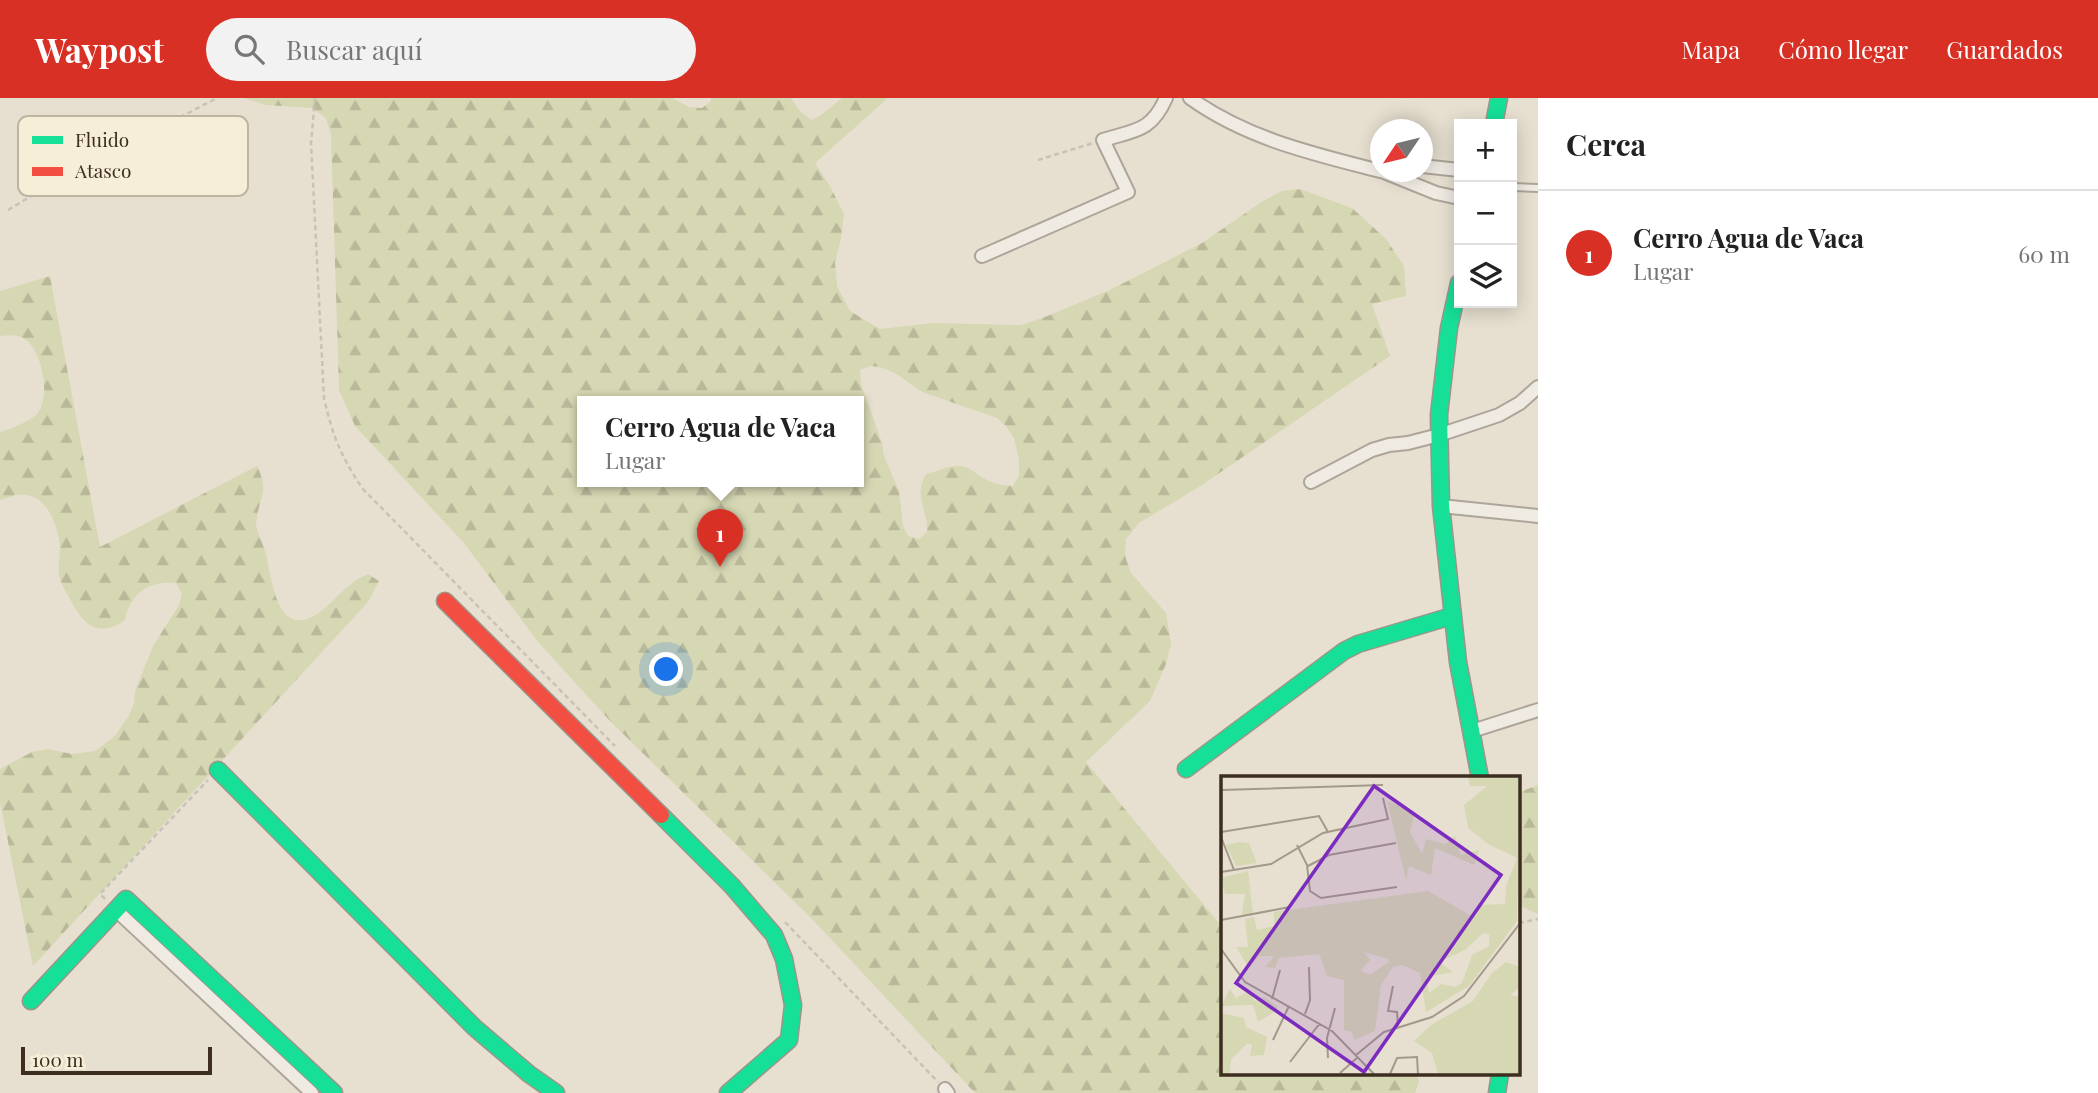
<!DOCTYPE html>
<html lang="es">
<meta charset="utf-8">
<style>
body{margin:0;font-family:"Playfair Display",serif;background:#f2f2f2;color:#222}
.controls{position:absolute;right:21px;top:21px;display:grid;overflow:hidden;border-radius:0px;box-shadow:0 4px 18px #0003}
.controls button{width:63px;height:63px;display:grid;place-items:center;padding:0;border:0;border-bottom:2px solid #e0e0e0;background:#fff;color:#222;font:35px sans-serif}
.compass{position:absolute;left:1370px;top:21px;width:63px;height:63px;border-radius:50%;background:#fff;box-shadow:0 4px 18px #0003;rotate:235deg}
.scale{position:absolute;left:21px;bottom:18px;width:191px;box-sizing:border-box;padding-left:7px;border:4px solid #3d2e20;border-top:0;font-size:19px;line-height:24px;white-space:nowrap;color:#3d2e20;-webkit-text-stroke:5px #f7eed8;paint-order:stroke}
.you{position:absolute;left:667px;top:572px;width:24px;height:24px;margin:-18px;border:5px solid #fff;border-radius:50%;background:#1a73e8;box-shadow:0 0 0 10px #1a73e833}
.badge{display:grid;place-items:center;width:46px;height:46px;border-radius:50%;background:#d93025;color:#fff;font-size:23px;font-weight:700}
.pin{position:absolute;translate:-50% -58px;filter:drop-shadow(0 2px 4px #0008)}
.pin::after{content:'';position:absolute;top:37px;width:24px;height:21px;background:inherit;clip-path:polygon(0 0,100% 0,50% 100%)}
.popup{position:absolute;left:577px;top:298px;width:287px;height:91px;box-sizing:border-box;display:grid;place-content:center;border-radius:0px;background:#fff;filter:drop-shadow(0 2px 5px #0005);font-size:23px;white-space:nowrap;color:#767676}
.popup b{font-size:26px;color:#222}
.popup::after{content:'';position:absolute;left:50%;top:100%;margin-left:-14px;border:14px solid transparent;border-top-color:#fff}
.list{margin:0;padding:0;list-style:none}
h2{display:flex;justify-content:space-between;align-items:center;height:91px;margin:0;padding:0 28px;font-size:30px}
h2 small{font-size:23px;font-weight:400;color:#767676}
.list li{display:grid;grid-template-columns:46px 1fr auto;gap:21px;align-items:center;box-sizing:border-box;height:126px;padding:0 28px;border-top:2px solid #e0e0e0}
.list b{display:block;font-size:26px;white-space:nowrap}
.list p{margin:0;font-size:23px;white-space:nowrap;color:#767676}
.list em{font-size:23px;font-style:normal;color:#767676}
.icon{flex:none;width:38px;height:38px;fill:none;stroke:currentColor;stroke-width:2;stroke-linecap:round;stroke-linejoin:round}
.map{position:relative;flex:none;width:1538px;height:995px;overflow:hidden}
header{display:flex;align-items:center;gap:42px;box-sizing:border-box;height:98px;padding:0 35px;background:#d93025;color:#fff}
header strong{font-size:33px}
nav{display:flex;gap:38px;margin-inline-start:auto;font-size:24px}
.search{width:490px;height:63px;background:#f2f2f2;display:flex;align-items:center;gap:18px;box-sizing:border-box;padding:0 24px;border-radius:38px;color:#767676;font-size:26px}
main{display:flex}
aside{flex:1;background:#fff}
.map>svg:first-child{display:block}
</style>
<header>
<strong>Waypost</strong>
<div class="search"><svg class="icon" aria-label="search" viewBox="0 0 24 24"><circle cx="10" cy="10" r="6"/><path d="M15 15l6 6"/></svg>Buscar aquí</div>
<nav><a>Mapa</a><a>Cómo llegar</a><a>Guardados</a></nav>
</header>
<main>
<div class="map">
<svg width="1538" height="995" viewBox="0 0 1538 995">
<defs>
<pattern id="forest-firs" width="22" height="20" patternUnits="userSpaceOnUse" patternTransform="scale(1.75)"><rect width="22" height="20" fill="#d6d7b3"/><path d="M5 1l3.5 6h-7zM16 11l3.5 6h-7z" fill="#b9b99a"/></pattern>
</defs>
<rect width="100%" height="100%" fill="#e7e0d1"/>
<g fill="url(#forest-firs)" fill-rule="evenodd">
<path d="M244,0H672L689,9L702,10L711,3V0H791L799,12L811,22L821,17L842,0H888L815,65L831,90L844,116L841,140L835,164L837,188L850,213L880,231L933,225L1021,227L1045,219L1110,192L1202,145L1263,103L1282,93L1300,91L1352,110L1386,141L1404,168L1406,198L1372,206L1390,258L1199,389L1139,425L1126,441L1125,458L1131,475L1166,515L1171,546L1166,566L1150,603L1086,664L1223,830V976H1416L1419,983L1415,995H975L812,821L611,624L539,545L463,444L355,328L339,292L331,36L326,20L312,10L266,7ZM871,268C896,270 904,284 925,295L997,320L1006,328L1014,340L1019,362V377L1013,388C1001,388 991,385 980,378C973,373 969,369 960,368C948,367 937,374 926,376C913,399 928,410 927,434L919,441L908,438L903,428L899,393L884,358L882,345L861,286L860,272ZM582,303H858V383H582Z"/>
<path d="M50,178L100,449L257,368C270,394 258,401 256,426C256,432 264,448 266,456C271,476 275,531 307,521C324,515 336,498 350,487C355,482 362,479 368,476L379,483L368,504L33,868L0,704V671L32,654L47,651L72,656L95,653L115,638L129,617L134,605L135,593L153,548L179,507L182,496L176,485C150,482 130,496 125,522C97,541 83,526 70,501C66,493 60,485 59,476C58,467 60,458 60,449C58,425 45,392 16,397C11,398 5,401 0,402V334C10,331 26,325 35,318C52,303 43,254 26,242C19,236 9,237 0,238V193Z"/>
<polygon points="1538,687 1538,816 1522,809 1519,804 1519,694"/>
</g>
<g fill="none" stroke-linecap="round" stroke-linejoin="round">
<defs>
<polyline id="lane" points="1512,89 1538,90"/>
<g id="street">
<path d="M1190,0C1247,41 1314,56 1380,73"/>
<polyline points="1422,68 1459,72"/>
<polyline points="1384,74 1436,95 1459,100"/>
<path d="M982,158L1128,94L1103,42C1135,32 1151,34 1166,0"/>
<polyline points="1311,384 1372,352 1389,347 1408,345 1439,337 1499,317 1520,305 1538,289"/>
<polyline points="1441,408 1538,418"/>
<polyline points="1472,633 1538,612"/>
<polyline points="116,812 312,995"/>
<polyline points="945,991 948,995"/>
</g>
<g id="fast">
<polyline points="1494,26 1499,0"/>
<polyline points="1459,185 1449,230 1439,317 1441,408 1458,564 1480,680"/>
<polyline points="1186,671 1344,553 1358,546 1452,518"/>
<polyline points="218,672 475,930 529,976 556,995"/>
<polyline points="661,717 732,788 774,837 784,861 793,907 789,942 728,995"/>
<polyline points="31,903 126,801 334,995"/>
<polyline points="1497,995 1500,976"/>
</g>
<polyline id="jam" points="445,503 661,717"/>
</defs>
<use href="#lane" stroke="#ada599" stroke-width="10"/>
<use href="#street" stroke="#ada599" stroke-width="16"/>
<use href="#fast" stroke="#9c958a" stroke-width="19"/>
<use href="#jam" stroke="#9c958a" stroke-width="19"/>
<g stroke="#c8c2b9" stroke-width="2.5" stroke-dasharray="5 3.5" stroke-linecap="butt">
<path d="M315,0L311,45L324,300C333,339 340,356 362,390L615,648"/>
<polyline points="1038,62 1093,45"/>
<polyline points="8,112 48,88 217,0"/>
<polyline points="105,801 100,796 208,682"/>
<polyline points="785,824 938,984"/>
<polyline points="1519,825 1538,821"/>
</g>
<use href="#lane" stroke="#efebe3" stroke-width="6"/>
<use href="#street" stroke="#efebe3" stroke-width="12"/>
<use href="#fast" stroke="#16e098" stroke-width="16"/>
<use href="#jam" stroke="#f24e42" stroke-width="16"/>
</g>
<g transform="translate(1221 678)">
<rect width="299" height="299" fill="#e7e0d1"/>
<path d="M247,1H299L296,145L248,210L205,236L199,197L181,189L172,191L160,209L154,255L133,264L131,256L123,254V204L106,200L98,178L58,182L54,192L44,191L53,180H38L28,192L15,171H27L24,143L33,141L36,154L53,150V136L207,115L249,139L260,129L284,128L285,110L296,82L267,68L247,52L243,29L266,10H249ZM262,157L268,158V170L251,179L241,207L234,211L220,208L208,217L205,201L232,196L218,186L244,174ZM143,176L167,183L168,186L150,198L143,197L140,194L149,184ZM166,25L194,37L189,56L201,78L205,63L224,68L234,60L240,79L258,74L253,89L214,72L210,99L188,90L185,104ZM19,66L28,67L36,87L15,90L5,69ZM27,95L32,138L21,139L24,118H4L0,102ZM285,186L299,191V211L289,219L299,221V298H217L211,277L193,265L210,249L252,225L270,198ZM9,213L15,222L27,215L34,225L43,221L56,230L55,235L37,246L32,229L0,230ZM0,237L23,242L25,251L46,261L43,279L29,280L31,268H26L10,283L9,298H0Z" fill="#d6d7b3" fill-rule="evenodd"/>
<path fill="none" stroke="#a3998a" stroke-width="2" d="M0,14L162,9M0,56L98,40L107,56M0,61L13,94M76,69L86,89L89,115L100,122L176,111M87,90L108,79L175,67M0,96L50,88L102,57L167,43L162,22M0,144L69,131M0,173L24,206L111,255L153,298M172,210L167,235L176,236L177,250M51,223L59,194M84,238L89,224L88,191M52,264L68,230M135,279L163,256L211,241L243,220L300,146M107,282L106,262L114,232M69,286L99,247M119,297L137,281M169,298L176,282L196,281L197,298"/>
<path fill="#7b2cbf" fill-opacity="0.15" stroke="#7b2cbf" stroke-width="3.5" d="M153,10L280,99L143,296L15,207Z"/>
<rect width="299" height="299" fill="none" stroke="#3d2e20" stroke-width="3.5"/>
</g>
<rect x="18" y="18" width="230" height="80" rx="10" fill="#f7eed8" stroke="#bfb4a1" stroke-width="2"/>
<rect x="32" y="38" width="31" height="8" fill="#16e098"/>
<rect x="32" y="69" width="31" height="9" fill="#f24e42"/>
<g font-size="19" fill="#3d2e20">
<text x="75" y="49">Fluido</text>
<text x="75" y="80">Atasco</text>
</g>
</svg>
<div class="controls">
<button>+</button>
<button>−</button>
<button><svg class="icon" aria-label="layers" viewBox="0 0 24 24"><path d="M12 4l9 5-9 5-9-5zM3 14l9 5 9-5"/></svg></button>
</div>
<svg class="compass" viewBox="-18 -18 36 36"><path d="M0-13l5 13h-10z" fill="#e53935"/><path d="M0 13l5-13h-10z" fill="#767676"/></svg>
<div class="scale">100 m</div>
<div class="you"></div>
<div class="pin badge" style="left:720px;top:469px">1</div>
<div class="popup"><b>Cerro Agua de Vaca</b>Lugar</div>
</div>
<aside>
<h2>Cerca<small></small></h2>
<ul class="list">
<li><span class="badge">1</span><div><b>Cerro Agua de Vaca</b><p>Lugar</p></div><em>60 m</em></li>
</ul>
</aside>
</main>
